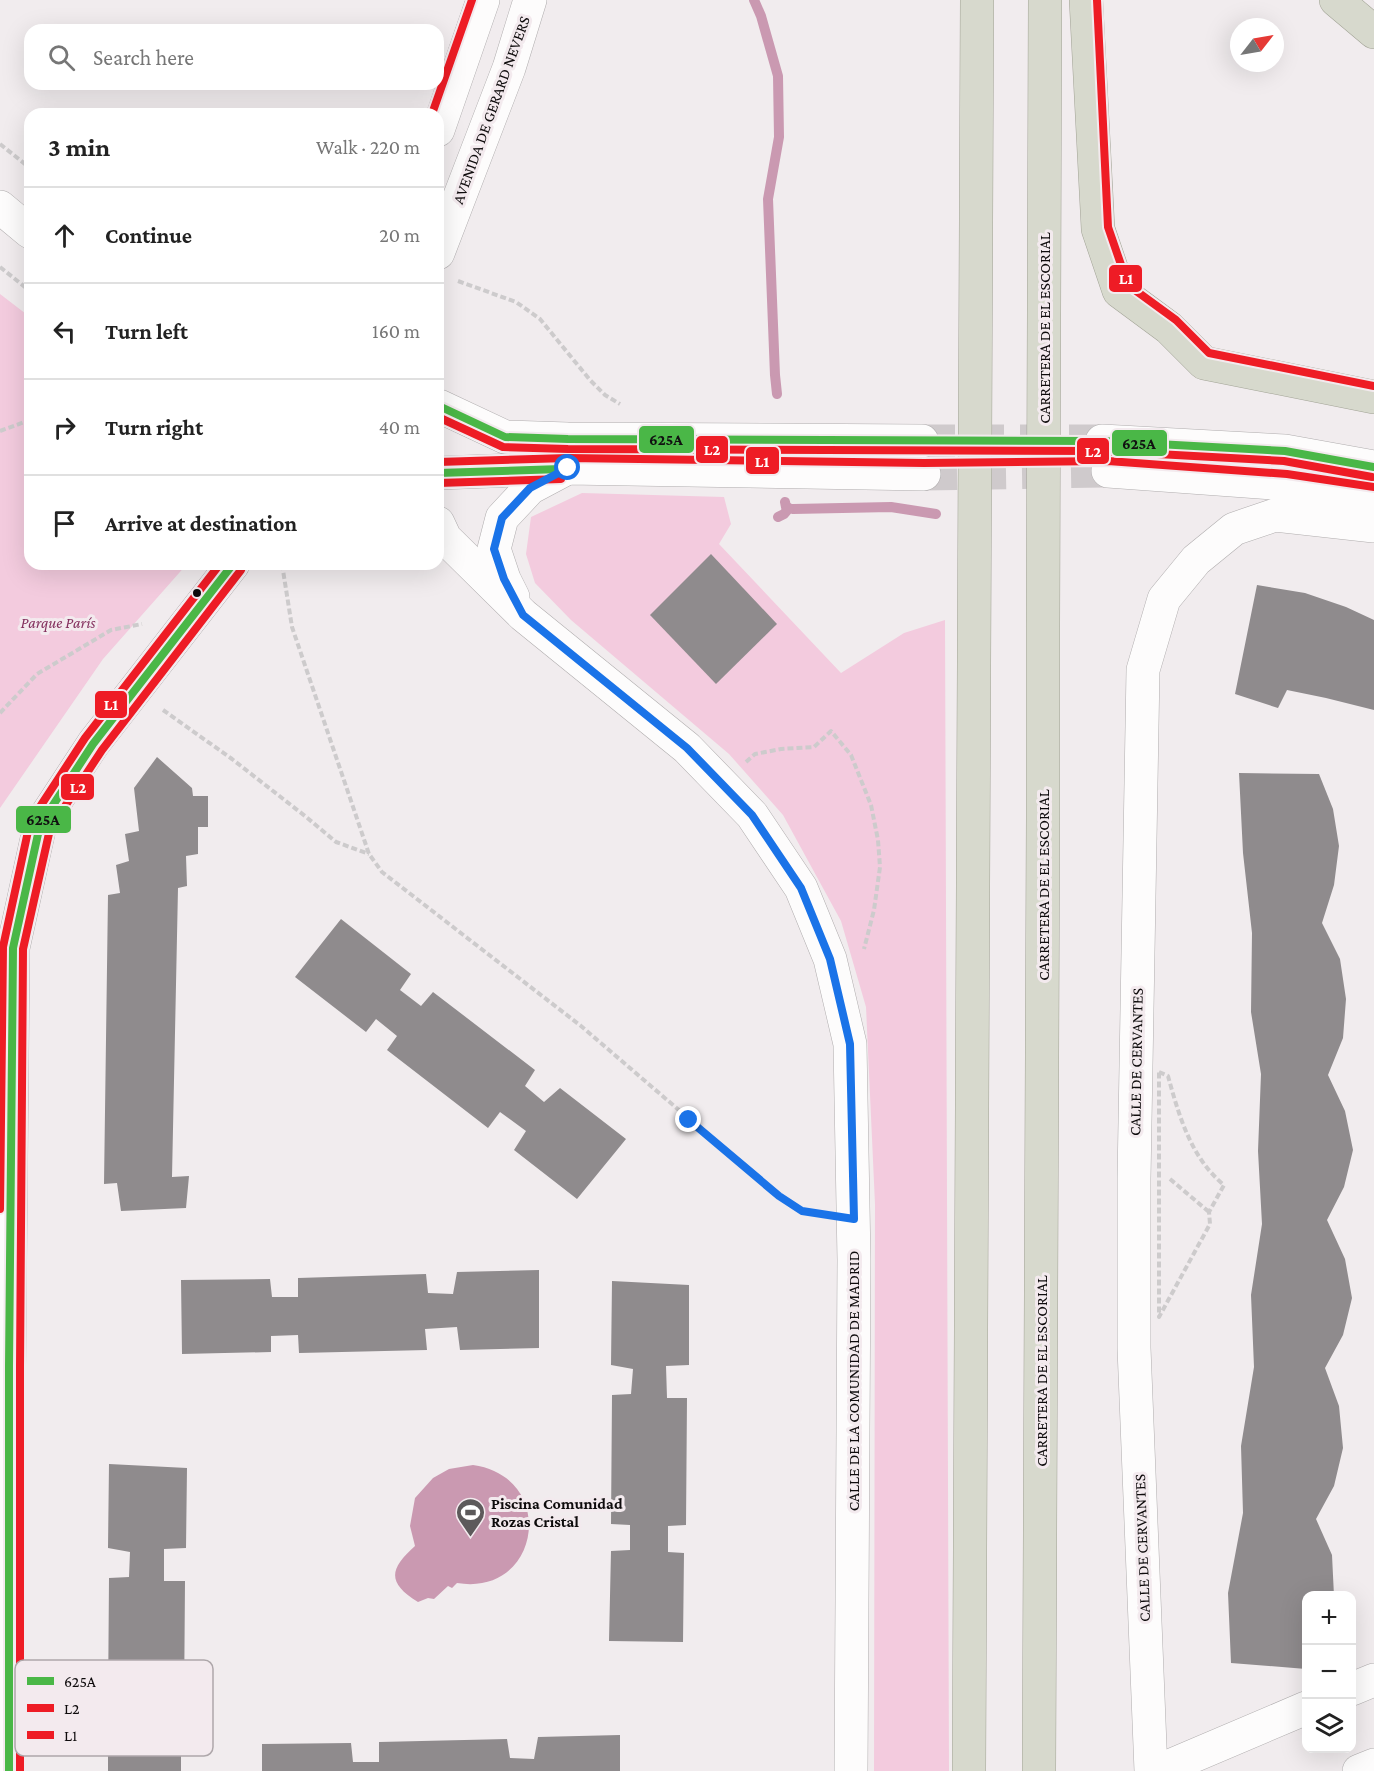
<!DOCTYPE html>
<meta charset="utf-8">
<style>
body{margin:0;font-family:"Crimson Pro",serif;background:#f2f2f2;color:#222}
.controls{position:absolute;right:18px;bottom:18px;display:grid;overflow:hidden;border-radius:12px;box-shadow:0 6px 24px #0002}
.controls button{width:54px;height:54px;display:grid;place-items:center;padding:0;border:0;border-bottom:2px solid #e0e0e0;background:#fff;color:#222;font:30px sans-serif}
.compass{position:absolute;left:1230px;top:18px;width:54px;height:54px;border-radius:50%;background:#fff;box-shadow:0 6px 24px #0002;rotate:59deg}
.stop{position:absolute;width:18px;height:18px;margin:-14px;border:4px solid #1a73e8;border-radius:50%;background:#fff}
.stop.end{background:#1a73e8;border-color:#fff;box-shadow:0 2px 6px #0008}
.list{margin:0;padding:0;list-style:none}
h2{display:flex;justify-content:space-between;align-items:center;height:78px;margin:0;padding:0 24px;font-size:26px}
h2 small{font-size:20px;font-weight:400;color:#767676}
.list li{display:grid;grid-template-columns:39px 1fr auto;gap:18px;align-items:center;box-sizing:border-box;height:96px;padding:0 24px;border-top:2px solid #e0e0e0}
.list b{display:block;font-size:22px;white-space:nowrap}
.list em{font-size:20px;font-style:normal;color:#767676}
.icon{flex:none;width:33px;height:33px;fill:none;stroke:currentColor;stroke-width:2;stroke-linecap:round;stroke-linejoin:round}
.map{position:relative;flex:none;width:1374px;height:1771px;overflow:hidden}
.search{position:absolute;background:#fff;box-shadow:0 6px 24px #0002;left:24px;top:24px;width:420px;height:66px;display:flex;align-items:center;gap:15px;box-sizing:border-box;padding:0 21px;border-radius:18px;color:#767676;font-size:22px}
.panel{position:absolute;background:#fff;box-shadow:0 6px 24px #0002;left:24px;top:108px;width:420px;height:462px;border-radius:18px}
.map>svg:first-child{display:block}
</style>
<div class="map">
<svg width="1374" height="1771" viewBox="0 0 1374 1771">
<rect width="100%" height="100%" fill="#f1ecee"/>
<g fill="#f3cbde">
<polygon points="0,294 30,317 30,564 187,564 103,659 0,808"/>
<polygon points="582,493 724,497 731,524 719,544 841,673 904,633 945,620 949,1771 874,1771 875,1204 866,1007 841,921 783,815 729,754 571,620 535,583 526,554 531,517"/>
</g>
<path fill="#ca99b1" d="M473,1465C558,1477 541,1597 457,1583L452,1588L448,1586L434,1599L428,1598L418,1602C387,1583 389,1569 415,1546L410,1526L415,1498L433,1478L449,1469Z"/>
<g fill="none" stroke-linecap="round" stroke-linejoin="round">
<g stroke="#ca99b1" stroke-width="10">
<polyline points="754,0 761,16 778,76 779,137 768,199 775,375 777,394"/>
<polyline points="785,502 786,507 793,509 891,507 936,514"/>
<polyline points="778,517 784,514 789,508"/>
</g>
</g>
<g fill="#8f8b8d">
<polygon points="711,554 777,624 716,684 650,615"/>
<polygon points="1257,585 1305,593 1346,607 1374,620 1374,710 1326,698 1287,690 1278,708 1235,694"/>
<polygon points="157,757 192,788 193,796 208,796 208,827 198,827 198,854 186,856 187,886 178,888 172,1177 189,1176 186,1208 121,1211 117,1183 104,1184 108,895 120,893 116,865 129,861 125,834 139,831 134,788"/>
<polygon points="1239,773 1319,774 1333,809 1339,846 1334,885 1322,923 1340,959 1346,999 1343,1038 1328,1075 1345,1111 1353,1150 1344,1187 1327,1220 1345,1259 1352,1298 1343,1335 1325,1368 1339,1406 1343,1448 1334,1486 1316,1519 1332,1555 1334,1596 1306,1596 1306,1669 1231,1663 1228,1593 1243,1513 1241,1446 1254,1367 1251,1295 1262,1224 1258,1151 1261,1074 1251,1012 1252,933 1243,853"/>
<polygon points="341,919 411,974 400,990 421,1006 433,992 535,1070 525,1086 544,1102 560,1088 626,1139 577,1199 514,1150 526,1131 500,1112 488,1128 387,1050 397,1036 376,1019 366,1032 295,977"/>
<polygon points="539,1270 539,1348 460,1350 457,1327 425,1329 427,1350 299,1353 298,1335 271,1336 271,1352 182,1354 181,1280 270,1279 272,1297 298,1297 298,1278 426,1274 428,1293 453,1294 457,1272"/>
<polygon points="612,1281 689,1285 689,1365 666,1366 667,1398 687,1398 686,1525 668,1526 668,1552 684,1553 683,1642 609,1641 611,1551 630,1550 630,1525 611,1524 612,1395 631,1394 633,1369 611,1365"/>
<polygon points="109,1464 187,1468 186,1548 164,1549 164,1581 185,1581 184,1709 166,1709 166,1736 181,1736 181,1771 108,1771 108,1735 127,1734 128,1708 108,1707 109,1578 129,1577 130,1552 108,1548"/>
<polygon points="620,1735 620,1771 262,1771 262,1744 351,1743 353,1762 379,1762 379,1742 507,1739 510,1758 534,1759 538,1737"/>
</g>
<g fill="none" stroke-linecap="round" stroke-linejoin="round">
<g stroke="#cfcacc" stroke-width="33" stroke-dasharray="33 16" stroke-linecap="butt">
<polyline points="922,441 1102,441"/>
<polyline points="924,474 1108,471"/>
</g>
<defs>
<g id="minor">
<polyline points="438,130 483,0"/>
<polyline points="0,207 30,232"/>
<polyline points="438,253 509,68 530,0"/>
<polyline points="439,406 505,437 568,439 922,441"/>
<polyline points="1102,441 1285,451 1374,467"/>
<polyline points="1108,471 1286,484 1374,498"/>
<polyline points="438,473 568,468 924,474"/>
<polyline points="438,523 445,538 523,615 687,748 752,815 801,888 830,959 850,1044 854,1260 851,1771"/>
<polyline points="513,597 504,579 494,549 502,518 530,488 562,471"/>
<polyline points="1352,1689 1374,1680"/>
<polyline points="9,1771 9,1366 13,948 40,825 93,744 233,564"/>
<polyline points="1151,1771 1134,1348 1134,1179 1143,670 1164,599 1196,560 1234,529 1275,515 1374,526"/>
<polyline points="1158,1771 1306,1708"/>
<polyline points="1359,1771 1374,1765"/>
</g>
<g id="highway">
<polyline points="1086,0 1098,229 1119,291 1169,328 1204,363 1374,397"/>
<polyline points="1336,0 1374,32"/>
<polyline points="969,1771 977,0"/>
<polyline points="1039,1771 1043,817 1043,627 1045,0"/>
</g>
</defs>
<use href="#minor" stroke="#b0adae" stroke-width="34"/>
<use href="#highway" stroke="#a2a396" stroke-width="34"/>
<g stroke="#cdcbcc" stroke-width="4" stroke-dasharray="6 3" stroke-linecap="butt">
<polyline points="0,144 30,168"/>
<polyline points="0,267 30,291"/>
<polyline points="458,281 516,302 540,319 590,380 605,395 620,404"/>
<polyline points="0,431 30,420"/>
<polyline points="282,564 292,627 369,854 382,872 581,1026 779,1196 802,1211 820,1214"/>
<polyline points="163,710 232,759 305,816 336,842 369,854"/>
<polyline points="0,713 37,674 111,630 142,624"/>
<polyline points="746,762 755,754 781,749 814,747 831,731 851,755 871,805 878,840 880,867 874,910 864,949"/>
<path d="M1159,1072L1168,1076C1179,1116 1191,1158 1224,1185L1209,1212L1210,1224L1159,1317Z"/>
<polyline points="1170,1179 1209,1212"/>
</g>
<use href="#minor" stroke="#fdfcfc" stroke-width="33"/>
<use href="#highway" stroke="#d7d9cd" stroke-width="33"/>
<defs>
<g id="bus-1">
<polyline points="438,404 439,406 505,437 568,439 1102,441 1285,451 1374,467"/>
<polyline points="438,473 561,469"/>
<polyline points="9,1771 9,1366 13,948 40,825 93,744 233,564"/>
</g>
<g id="bus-2">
<polyline points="438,417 503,447 568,449 1102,451 1284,461 1372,477"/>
<polyline points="438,483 561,479"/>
<polyline points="20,1771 20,1366 23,949 50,829 102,750 241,570"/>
</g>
<g id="bus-3">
<polyline points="1097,0 1108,227 1128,285 1176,320 1209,353 1374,386"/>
<polyline points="432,114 472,0"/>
<polyline points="438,462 568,458 924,463 1108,461 1287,474 1374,487"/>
<polyline points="0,1209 3,947 30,822 85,738 220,564"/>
</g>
</defs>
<use href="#bus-1" stroke="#f3eaee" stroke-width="12"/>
<use href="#bus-2" stroke="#f3eaee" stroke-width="12"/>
<use href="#bus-3" stroke="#f3eaee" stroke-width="12"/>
<use href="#bus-1" stroke="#4ab747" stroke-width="8"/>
<use href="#bus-2" stroke="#ee1c25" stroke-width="8"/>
<use href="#bus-3" stroke="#ee1c25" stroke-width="8"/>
</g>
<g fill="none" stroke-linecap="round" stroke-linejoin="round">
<polyline stroke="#1a73e8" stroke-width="8" points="568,468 530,488 502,518 494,549 504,579 523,615 687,748 721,783 752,815 801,888 830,959 850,1044 854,1219 802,1211 779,1196 689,1120"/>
</g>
<defs>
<symbol id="stadium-pin" viewBox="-11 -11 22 30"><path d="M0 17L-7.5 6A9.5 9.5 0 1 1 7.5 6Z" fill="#5d5a5b" stroke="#f3eaee"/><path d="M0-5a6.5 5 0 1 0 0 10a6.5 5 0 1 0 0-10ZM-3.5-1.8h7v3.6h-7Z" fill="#fff"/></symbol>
</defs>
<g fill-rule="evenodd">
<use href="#stadium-pin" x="454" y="1496" width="33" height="45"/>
</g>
<circle fill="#0e0b0c" stroke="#f3eaee" stroke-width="2" cx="197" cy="593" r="5"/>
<g text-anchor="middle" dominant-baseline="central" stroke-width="6" stroke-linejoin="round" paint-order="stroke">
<g font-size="16" fill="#0e0b0c" stroke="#f3eaee">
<text transform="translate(491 110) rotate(-70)">AVENIDA DE GERARD NEVERS</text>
<text transform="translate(1044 328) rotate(-90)">CARRETERA DE EL ESCORIAL</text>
<text transform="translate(1043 885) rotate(-90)">CARRETERA DE EL ESCORIAL</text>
<text transform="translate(1136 1062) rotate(-89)">CALLE DE CERVANTES</text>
<text transform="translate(1041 1371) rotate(-90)">CARRETERA DE EL ESCORIAL</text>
<text transform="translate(853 1381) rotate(-90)">CALLE DE LA COMUNIDAD DE MADRID</text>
<text transform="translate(1142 1548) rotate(-92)">CALLE DE CERVANTES</text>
</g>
<g font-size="16" font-style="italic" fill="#84305e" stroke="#f3eaee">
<text x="58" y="622">Parque París</text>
</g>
<g font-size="16" font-weight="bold" fill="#0e0b0c" stroke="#f3eaee" text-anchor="start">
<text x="491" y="1503">Piscina Comunidad<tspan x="491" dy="18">Rozas Cristal</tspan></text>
</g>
</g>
<rect x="15" y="1660" width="198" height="96" rx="9" fill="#f3eaee" stroke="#aea7aa" stroke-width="1.5"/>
<rect x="27" y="1677" width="27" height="8" fill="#4ab747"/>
<rect x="27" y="1704" width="27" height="8" fill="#ee1c25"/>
<rect x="27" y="1731" width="27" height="8" fill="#ee1c25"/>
<g font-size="16" fill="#0e0b0c">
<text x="64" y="1687">625A</text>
<text x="64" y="1714">L2</text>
<text x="64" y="1741">L1</text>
</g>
<g stroke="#f3eaee" stroke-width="2">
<rect x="1108" y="264" width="35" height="29" rx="6" fill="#ee1c25"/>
<rect x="638" y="425" width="57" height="29" rx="6" fill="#4ab747"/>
<rect x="1111" y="429" width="57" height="28" rx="6" fill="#4ab747"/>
<rect x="695" y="435" width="34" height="29" rx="6" fill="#ee1c25"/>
<rect x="1076" y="437" width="34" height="28" rx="6" fill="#ee1c25"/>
<rect x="745" y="446" width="35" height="29" rx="6" fill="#ee1c25"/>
<rect x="94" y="690" width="34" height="29" rx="6" fill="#ee1c25"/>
<rect x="60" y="773" width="35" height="28" rx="6" fill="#ee1c25"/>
<rect x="15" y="805" width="57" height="29" rx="6" fill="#4ab747"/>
</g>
<g font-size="16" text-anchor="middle" font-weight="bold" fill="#fff">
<text x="1126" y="284">L1</text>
<text x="712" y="455">L2</text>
<text x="1093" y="457">L2</text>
<text x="762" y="467">L1</text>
<text x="111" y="710">L1</text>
<text x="78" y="793">L2</text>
</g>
<g font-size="16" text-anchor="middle" font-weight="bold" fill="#111">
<text x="666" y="445">625A</text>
<text x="1139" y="449">625A</text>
<text x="43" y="825">625A</text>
</g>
</svg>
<div class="controls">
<button>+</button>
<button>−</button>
<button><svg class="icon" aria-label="layers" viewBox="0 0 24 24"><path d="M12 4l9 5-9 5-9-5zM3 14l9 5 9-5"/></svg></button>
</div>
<svg class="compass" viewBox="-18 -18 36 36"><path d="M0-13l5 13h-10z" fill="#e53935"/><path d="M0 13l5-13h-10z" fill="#767676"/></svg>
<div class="stop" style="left:568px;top:468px"></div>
<div class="stop end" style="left:689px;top:1120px"></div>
<div class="search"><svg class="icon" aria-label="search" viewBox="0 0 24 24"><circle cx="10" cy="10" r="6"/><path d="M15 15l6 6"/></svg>Search here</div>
<section class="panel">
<h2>3 min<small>Walk · 220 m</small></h2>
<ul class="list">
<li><svg class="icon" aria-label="ahead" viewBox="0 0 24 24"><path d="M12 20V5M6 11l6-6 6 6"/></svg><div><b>Continue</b></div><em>20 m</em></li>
<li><svg class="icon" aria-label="left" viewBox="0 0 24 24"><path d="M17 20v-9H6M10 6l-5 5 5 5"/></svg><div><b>Turn left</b></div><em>160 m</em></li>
<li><svg class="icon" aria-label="right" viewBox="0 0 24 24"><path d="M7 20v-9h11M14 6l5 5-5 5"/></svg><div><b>Turn right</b></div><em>40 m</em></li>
<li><svg class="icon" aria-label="arrive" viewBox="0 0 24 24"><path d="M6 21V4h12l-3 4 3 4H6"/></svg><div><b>Arrive at destination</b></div></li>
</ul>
</section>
</div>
